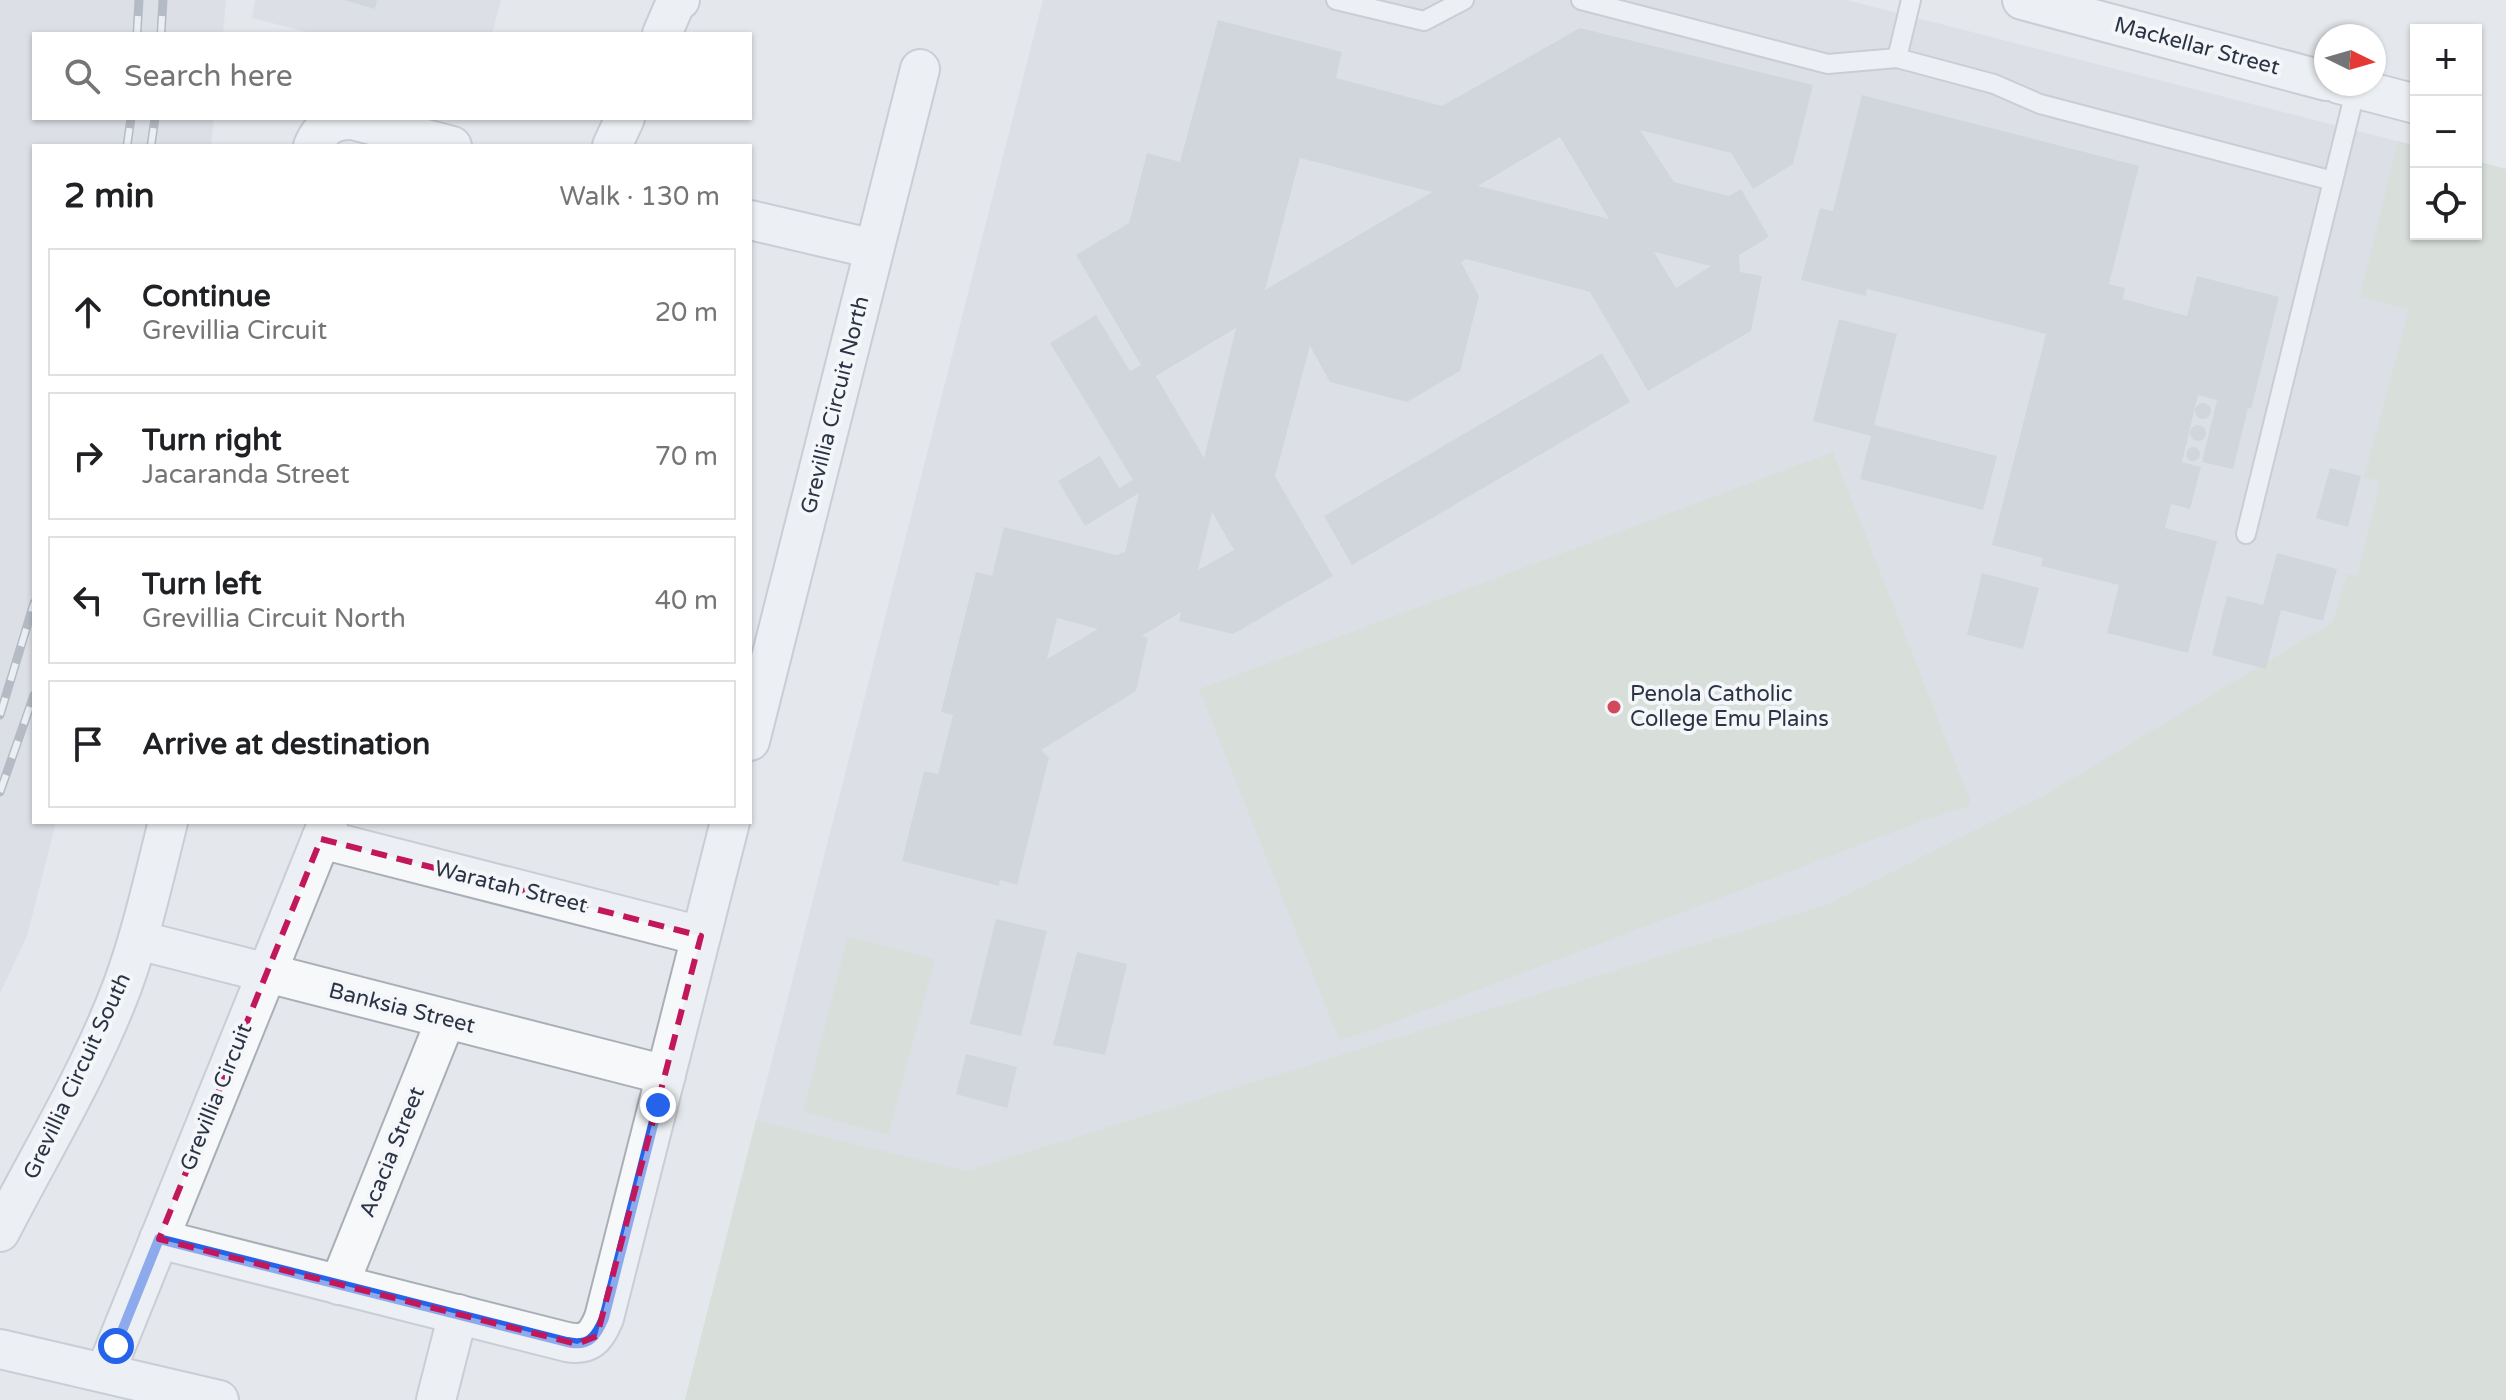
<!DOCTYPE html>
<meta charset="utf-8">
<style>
body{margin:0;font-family:"Varela Round",sans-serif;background:#f2f2f2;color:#202124}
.controls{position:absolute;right:24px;top:24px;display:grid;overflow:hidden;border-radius:0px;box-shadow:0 2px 6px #0004}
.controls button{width:72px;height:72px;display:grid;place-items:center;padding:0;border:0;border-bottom:2px solid #e0e0e0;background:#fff;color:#202124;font:40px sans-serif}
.compass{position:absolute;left:2314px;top:24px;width:72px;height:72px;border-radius:50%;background:#fff;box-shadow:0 2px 6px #0004;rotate:95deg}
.stop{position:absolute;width:24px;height:24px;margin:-18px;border:6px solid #2563eb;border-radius:50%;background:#fff}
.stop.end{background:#2563eb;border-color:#fff;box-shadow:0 2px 8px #0008}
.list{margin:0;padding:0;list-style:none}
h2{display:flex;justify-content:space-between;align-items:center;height:104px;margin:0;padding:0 32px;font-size:34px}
h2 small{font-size:26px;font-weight:400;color:#757577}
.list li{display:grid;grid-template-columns:52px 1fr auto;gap:24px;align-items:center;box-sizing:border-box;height:128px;margin:0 16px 16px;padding:0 16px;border:2px solid #e0e0e0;border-radius:0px}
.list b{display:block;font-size:30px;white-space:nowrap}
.list p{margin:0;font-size:26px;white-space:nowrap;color:#757577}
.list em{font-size:26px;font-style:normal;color:#757577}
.icon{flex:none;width:44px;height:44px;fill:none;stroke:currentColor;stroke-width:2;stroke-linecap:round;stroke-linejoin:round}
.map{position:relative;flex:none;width:2506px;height:1400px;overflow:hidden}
.search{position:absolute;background:#fff;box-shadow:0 2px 6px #0004;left:32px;top:32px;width:720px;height:88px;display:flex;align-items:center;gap:20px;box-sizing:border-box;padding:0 28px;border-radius:0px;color:#757577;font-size:30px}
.panel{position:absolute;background:#fff;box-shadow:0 2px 6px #0004;left:32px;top:144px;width:720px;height:680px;border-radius:0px}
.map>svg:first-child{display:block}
</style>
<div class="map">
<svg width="2506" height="1400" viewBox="0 0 2506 1400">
<rect width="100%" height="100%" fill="#e4e7ec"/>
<g fill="#d2d6de">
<polygon points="0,0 226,0 223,34 34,34 34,118 214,118 211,146 34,146 34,822 56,822 27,936 0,993"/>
<polygon points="255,0 501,0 492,34 315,34 252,18"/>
<polygon points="1043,0 1847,0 2416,146 2416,234 2476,234 2476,161 2506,169 2506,612 685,1400"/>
</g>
<g fill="#c9d6c5">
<polygon points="2398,141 2416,146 2416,234 2476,234 2476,161 2506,169 2506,1400 685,1400 756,1120 966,1171 1826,905 2043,796 2333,622 2347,574 2357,576 2380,482 2364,477 2409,310 2360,297"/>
<polygon points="1833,452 1972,805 1925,820 1373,1030 1339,1040 1199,689"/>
<polygon points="848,936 935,959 888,1135 803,1112"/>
</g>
<g fill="#bbc0ca" fill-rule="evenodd">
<polygon points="344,0 377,0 375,9"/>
<path d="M1218,20L1342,52L1336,78L1442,106L1580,28L1813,85L1793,164L1753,189L1731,153L1640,130L1674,182L1729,196L1741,189L1769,237L1739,255L1740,272L1762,276L1751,331L1648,391L1590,292L1466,259L1461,262L1479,296L1460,371L1407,402L1330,382L1310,346L1275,476L1333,576L1233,634L1179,621L1181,612L1142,636L1148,638L1136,691L1041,750L1049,758L1017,885L1000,880L999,886L902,861L924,771L938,774L953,715L941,712L976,572L992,576L1004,527L1116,555L1125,552L1139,493L1085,526L1058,481L1100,456L1119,488L1133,480L1050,343L1096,315L1130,371L1141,365L1076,255L1129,223L1147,153L1180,162ZM1560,137L1609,219L1478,186ZM1300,158L1432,192L1265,290ZM1654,252L1711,266L1676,288ZM1236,328L1204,458L1156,376ZM1212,512L1234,550L1198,570ZM1057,618L1098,629L1047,659Z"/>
<polygon points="1862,95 2139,166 2109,284 2125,288 2123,299 2187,316 2197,276 2279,297 2251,409 2248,408 2233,469 2202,462 2217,400 2198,395 2182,462 2201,467 2190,509 2171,504 2165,528 2217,541 2188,653 2107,633 2119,585 2041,566 2043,558 1992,545 2046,334 1867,289 1866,296 1801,280 1820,208 1833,211"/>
<polygon points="1839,319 1897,334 1874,425 1997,456 1983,510 1860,479 1871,436 1813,421"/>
<polygon points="1602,353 1630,402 1352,565 1324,516"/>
<circle cx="2203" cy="411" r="8"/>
<circle cx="2198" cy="433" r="8"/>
<circle cx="2193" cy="454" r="7"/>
<polygon points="2330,468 2361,476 2348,527 2316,518"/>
<polygon points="2277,553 2337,569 2323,621 2281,610 2266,669 2212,655 2227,596 2263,605"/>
<polygon points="1982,573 2039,588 2023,649 1967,635"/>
<polygon points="996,919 1047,931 1021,1036 970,1024"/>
<polygon points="1077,952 1127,964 1105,1055 1053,1045"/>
<polygon points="966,1054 1017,1067 1007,1108 956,1094"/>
</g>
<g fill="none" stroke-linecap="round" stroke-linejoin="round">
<defs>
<g id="lane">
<polyline points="1336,0 1424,21 1464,0"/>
<polyline points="1581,0 1828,64 1897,58"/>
<polyline points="1911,0 1897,58 1994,84 2040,104 2333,181"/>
<polyline points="2246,534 2356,88"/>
</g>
<g id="street">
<polyline points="2022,0 2326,81"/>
<polyline points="662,34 675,4 680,0"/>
<polyline points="2339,84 2416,104"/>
<path d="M313,146C321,127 333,119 353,120L452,146"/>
<polyline points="612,146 625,118"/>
<polyline points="750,220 874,249"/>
<polyline points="750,741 920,69"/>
<polyline points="321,839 701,936"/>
<polyline points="138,940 666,1075"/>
<path d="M0,1232C41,1152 90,1072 122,987C142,933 154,877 168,822"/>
<path d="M159,1239L567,1342C589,1346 596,1337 604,1318L730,822"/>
<polyline points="339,1285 446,1019"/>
<polyline points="0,1349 219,1400"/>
<polyline points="105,1373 328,822"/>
<polyline points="436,1400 458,1314"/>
</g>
</defs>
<use href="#lane" stroke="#a9aeb7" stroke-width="22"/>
<use href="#street" stroke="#a9aeb7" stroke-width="42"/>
<use href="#lane" stroke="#f7f8fa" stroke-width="18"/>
<use href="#street" stroke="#f7f8fa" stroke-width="38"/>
<defs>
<g id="rail">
<polyline points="137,34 139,0"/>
<polyline points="161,34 163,0"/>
<polyline points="127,146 131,118"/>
<polyline points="151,146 155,118"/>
<polyline points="0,715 34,603"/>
<polyline points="0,792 34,695"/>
</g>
</defs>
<use href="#rail" stroke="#7d8696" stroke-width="9"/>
<use href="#rail" stroke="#f4f6f9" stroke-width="6" stroke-dasharray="18" stroke-linecap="butt"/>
</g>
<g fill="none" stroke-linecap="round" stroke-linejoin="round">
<path stroke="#2563eb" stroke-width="10" d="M116,1346L159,1239L567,1342C589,1347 596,1337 604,1318L658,1105"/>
</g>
<path d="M0 0H2506V1400H0ZM321,839L701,936L597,1336L577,1344L159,1239Z" fill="#e4e7ec" fill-opacity=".55" fill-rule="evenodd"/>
<path fill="none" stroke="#c2185b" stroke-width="6" stroke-dasharray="16 10" stroke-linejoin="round" d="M321,839L701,936L597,1336L577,1344L159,1239Z"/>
<circle fill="#d1495b" stroke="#f4f6f9" stroke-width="3" cx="1614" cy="707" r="8"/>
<g text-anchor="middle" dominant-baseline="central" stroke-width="8" stroke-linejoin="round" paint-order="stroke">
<g font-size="22" fill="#2b3445" stroke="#f4f6f9">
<text transform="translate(2197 46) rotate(15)">Mackellar Street</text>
<text transform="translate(835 405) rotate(-76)">Grevillia Circuit North</text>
<text transform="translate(511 887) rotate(14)">Waratah Street</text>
<text transform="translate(402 1008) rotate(14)">Banksia Street</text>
<text transform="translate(77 1076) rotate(-65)">Grevillia Circuit South</text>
<text transform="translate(216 1097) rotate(-68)">Grevillia Circuit</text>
<text transform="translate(392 1152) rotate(-68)">Acacia Street</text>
</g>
<g font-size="22" fill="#2b3445" stroke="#f4f6f9" text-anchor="start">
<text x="1630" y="694">Penola Catholic<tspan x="1630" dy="25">College Emu Plains</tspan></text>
</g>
</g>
</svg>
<div class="controls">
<button>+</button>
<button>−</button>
<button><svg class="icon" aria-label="locate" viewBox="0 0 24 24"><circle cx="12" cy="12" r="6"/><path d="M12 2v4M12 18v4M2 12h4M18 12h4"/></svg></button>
</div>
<svg class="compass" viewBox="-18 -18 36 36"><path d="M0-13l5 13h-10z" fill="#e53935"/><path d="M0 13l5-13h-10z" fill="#757577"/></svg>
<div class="stop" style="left:116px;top:1346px"></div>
<div class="stop end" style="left:658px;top:1105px"></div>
<div class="search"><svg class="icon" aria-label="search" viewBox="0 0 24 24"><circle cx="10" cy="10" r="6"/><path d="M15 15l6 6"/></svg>Search here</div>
<section class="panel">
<h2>2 min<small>Walk · 130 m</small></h2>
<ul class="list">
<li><svg class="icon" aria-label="ahead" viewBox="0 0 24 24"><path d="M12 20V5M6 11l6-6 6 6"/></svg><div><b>Continue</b><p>Grevillia Circuit</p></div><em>20 m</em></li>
<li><svg class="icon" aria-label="right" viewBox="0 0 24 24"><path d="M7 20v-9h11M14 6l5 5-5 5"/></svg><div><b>Turn right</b><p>Jacaranda Street</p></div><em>70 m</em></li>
<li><svg class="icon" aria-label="left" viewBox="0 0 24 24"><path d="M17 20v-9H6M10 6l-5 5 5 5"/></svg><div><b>Turn left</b><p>Grevillia Circuit North</p></div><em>40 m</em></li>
<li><svg class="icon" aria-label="arrive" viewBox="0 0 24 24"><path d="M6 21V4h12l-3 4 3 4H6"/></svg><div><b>Arrive at destination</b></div></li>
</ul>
</section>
</div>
